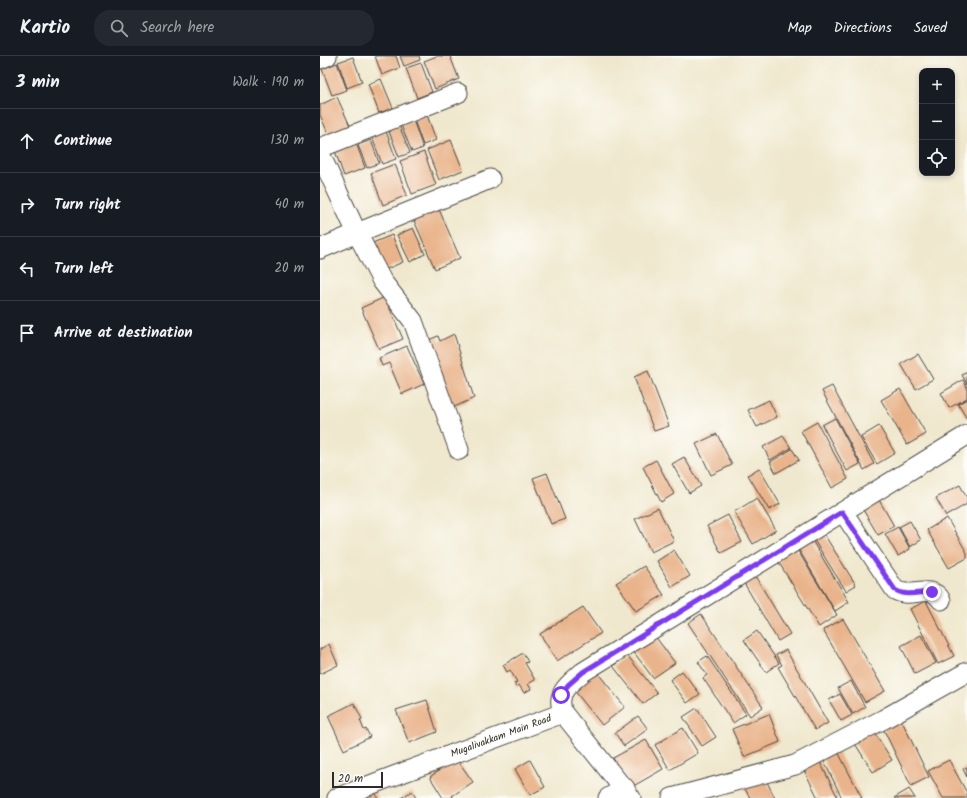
<!DOCTYPE html>
<meta charset="utf-8">
<style>
body{margin:0;font-family:Kalam,sans-serif;background:#242831;color:#f1f3f6}
.controls{position:absolute;right:12px;top:12px;display:grid;overflow:hidden;border-radius:8px;box-shadow:0 2px 6px #0003}
.controls button{width:36px;height:36px;display:grid;place-items:center;padding:0;border:0;border-bottom:1px solid #363941;background:#171b24;color:#f1f3f6;font:20px sans-serif}
.scale{position:absolute;left:12px;bottom:10px;width:51px;box-sizing:border-box;padding-left:4px;border:2px solid #2b2b2b;border-top:0;font-size:11px;line-height:14px;white-space:nowrap;color:#2b2b2b;-webkit-text-stroke:3px #fdfcf7;paint-order:stroke}
.stop{position:absolute;width:12px;height:12px;margin:-9px;border:3px solid #7c3aed;border-radius:50%;background:#fff}
.stop.end{background:#7c3aed;border-color:#fff;box-shadow:0 1px 4px #0008}
.list{margin:0;padding:0;list-style:none}
h2{display:flex;justify-content:space-between;align-items:center;height:52px;margin:0;padding:0 16px;font-size:17px}
h2 small{font-size:13px;font-weight:400;color:#9ea1a6}
.list li{display:grid;grid-template-columns:26px 1fr auto;gap:12px;align-items:center;box-sizing:border-box;height:64px;padding:0 16px;border-top:1px solid #363941}
.list b{display:block;font-size:15px;white-space:nowrap}
.list em{font-size:13px;font-style:normal;color:#9ea1a6}
.icon{flex:none;width:22px;height:22px;fill:none;stroke:currentColor;stroke-width:2;stroke-linecap:round;stroke-linejoin:round}
.map{position:relative;flex:none;width:647px;height:742px;overflow:hidden}
header{display:flex;align-items:center;gap:24px;box-sizing:border-box;height:56px;padding:0 20px;background:#171b24;border-bottom:1px solid #363941}
header strong{font-size:19px}
nav{display:flex;gap:22px;margin-inline-start:auto;font-size:14px}
.search{width:280px;height:36px;background:#242831;display:flex;align-items:center;gap:10px;box-sizing:border-box;padding:0 14px;border-radius:16px;color:#9ea1a6;font-size:15px}
main{display:flex}
aside{flex:1;background:#171b24}
.map>svg:first-child{display:block}
</style>
<header>
<strong>Kartio</strong>
<div class="search"><svg class="icon" aria-label="search" viewBox="0 0 24 24"><circle cx="10" cy="10" r="6"/><path d="M15 15l6 6"/></svg>Search here</div>
<nav><a>Map</a><a>Directions</a><a>Saved</a></nav>
</header>
<main>
<aside>
<h2>3 min<small>Walk · 190 m</small></h2>
<ul class="list">
<li><svg class="icon" aria-label="ahead" viewBox="0 0 24 24"><path d="M12 20V5M6 11l6-6 6 6"/></svg><div><b>Continue</b></div><em>130 m</em></li>
<li><svg class="icon" aria-label="right" viewBox="0 0 24 24"><path d="M7 20v-9h11M14 6l5 5-5 5"/></svg><div><b>Turn right</b></div><em>40 m</em></li>
<li><svg class="icon" aria-label="left" viewBox="0 0 24 24"><path d="M17 20v-9H6M10 6l-5 5 5 5"/></svg><div><b>Turn left</b></div><em>20 m</em></li>
<li><svg class="icon" aria-label="arrive" viewBox="0 0 24 24"><path d="M6 21V4h12l-3 4 3 4H6"/></svg><div><b>Arrive at destination</b></div></li>
</ul>
</aside>
<div class="map">
<svg width="647" height="742" viewBox="0 0 647 742">
<rect width="100%" height="100%" fill="#fdfcf7"/>
<filter id="ink" filterUnits="userSpaceOnUse"><feTurbulence type="fractalNoise" baseFrequency=".025" numOctaves="2"/><feDisplacementMap in="SourceGraphic" scale="8" xChannelSelector="R" yChannelSelector="G"/><feConvolveMatrix kernelMatrix="1 2 1 2 8 2 1 2 1" color-interpolation-filters="sRGB"/></filter>
<filter id="wash" filterUnits="userSpaceOnUse"><feTurbulence type="fractalNoise" baseFrequency=".012" numOctaves="4" result="noise"/><feDisplacementMap in="SourceGraphic" scale="16" xChannelSelector="R" yChannelSelector="G"/><feGaussianBlur stdDeviation="0.9" result="paint"/><feColorMatrix in="noise" values="0 0 0 0 0 0 0 0 0 0 0 0 0 0 0 0 0 1.4 0 .05"/><feComposite in="paint" operator="in"/></filter>
<g filter="url(#wash)">
<rect width="100%" height="100%" fill="#f0e8ce"/>
<g id="blocks">
<g fill="#e9b48b">
<polygon points="55,0 76,0 80,12 62,19"/>
<polygon points="80,0 99,0 100,4 84,10"/>
<polygon points="117,0 130,0 139,23 115,33 104,5"/>
<polygon points="33,1 42,26 27,32 18,6"/>
<polygon points="17,7 27,34 12,39 2,13"/>
<polygon points="101,7 112,36 97,42 86,12"/>
<polygon points="61,23 73,52 59,57 48,28"/>
<polygon points="17,41 31,72 10,82 0,59 0,49"/>
<polygon points="107,59 116,84 103,89 94,64"/>
<polygon points="93,64 103,92 92,96 81,69"/>
<polygon points="79,69 90,97 79,101 68,73"/>
<polygon points="66,75 76,103 62,108 52,81"/>
<polygon points="51,84 59,107 47,112 38,89"/>
<polygon points="131,84 143,114 119,124 107,94"/>
<polygon points="36,87 45,112 24,120 15,95"/>
<polygon points="104,96 116,129 92,138 80,105"/>
<polygon points="75,108 87,139 63,149 51,117"/>
<polygon points="118,151 140,202 115,213 93,162"/>
<polygon points="93,172 105,198 90,206 77,179"/>
<polygon points="72,179 83,206 62,215 50,188"/>
<polygon points="65,241 83,283 59,293 41,252"/>
<polygon points="134,278 154,342 130,353 104,286 118,280 120,285"/>
<polygon points="87,290 104,328 82,338 69,307 62,310 59,302"/>
<polygon points="598,298 613,323 596,333 581,308"/>
<polygon points="328,315 349,370 334,375 314,321"/>
<polygon points="647,316 647,328 642,319"/>
<polygon points="643,324 647,331 647,342 629,352 621,337"/>
<polygon points="512,330 554,408 544,414 502,335"/>
<polygon points="580,333 606,378 587,389 561,344"/>
<polygon points="647,343 647,363 638,348"/>
<polygon points="449,344 457,361 437,371 428,354"/>
<polygon points="515,362 540,408 527,415 502,369"/>
<polygon points="497,366 528,423 512,432 481,375"/>
<polygon points="559,370 575,397 557,408 541,381"/>
<polygon points="397,378 412,409 391,419 376,388"/>
<polygon points="463,380 471,392 450,404 443,391"/>
<polygon points="472,393 479,404 456,417 450,406"/>
<polygon points="364,401 381,430 369,437 352,408"/>
<polygon points="336,404 354,438 341,446 323,411"/>
<polygon points="439,412 460,448 449,454 428,419"/>
<polygon points="227,417 245,463 231,468 213,422"/>
<polygon points="640,429 647,442 647,448 626,460 616,442"/>
<polygon points="555,437 574,470 558,479 539,447"/>
<polygon points="437,442 456,474 433,488 414,456"/>
<polygon points="338,452 354,485 331,496 315,463"/>
<polygon points="408,459 422,486 401,497 387,470"/>
<polygon points="627,462 647,497 647,502 629,512 607,474"/>
<polygon points="590,465 601,484 590,491 579,471"/>
<polygon points="578,471 590,493 578,500 565,478"/>
<polygon points="502,475 536,529 526,535 492,481"/>
<polygon points="490,481 529,546 515,555 476,489"/>
<polygon points="475,490 517,559 499,571 456,502"/>
<polygon points="354,494 370,520 352,531 337,505"/>
<polygon points="324,510 344,539 316,555 296,527"/>
<polygon points="431,513 470,578 458,585 420,520"/>
<polygon points="606,545 634,600 618,608 590,553"/>
<polygon points="263,551 281,577 237,605 220,578"/>
<polygon points="381,558 443,651 430,660 368,567"/>
<polygon points="523,563 565,635 545,646 503,574"/>
<polygon points="437,575 459,607 446,616 424,584"/>
<polygon points="332,576 355,607 333,622 310,591"/>
<polygon points="601,579 616,607 595,618 581,590"/>
<polygon points="9,588 18,609 0,618 0,593"/>
<polygon points="466,594 508,667 495,674 458,611 462,609 456,599"/>
<polygon points="203,597 208,606 205,607 215,624 208,628 211,633 204,637 199,629 196,631 194,627 197,626 190,614 187,616 183,609"/>
<polygon points="307,599 337,637 323,648 293,610"/>
<polygon points="387,600 426,658 413,667 383,622 387,619 378,606"/>
<polygon points="362,615 380,638 367,647 350,624"/>
<polygon points="277,616 305,651 282,669 254,634"/>
<polygon points="531,625 545,651 533,658 518,632"/>
<polygon points="520,638 532,659 521,665 509,644"/>
<polygon points="107,644 117,676 89,687 76,654"/>
<polygon points="34,647 42,663 40,664 44,674 46,673 50,681 24,694 8,660"/>
<polygon points="377,652 396,681 382,690 363,661"/>
<polygon points="449,658 460,686 424,701 412,673"/>
<polygon points="579,659 609,721 591,730 561,668"/>
<polygon points="318,660 328,673 304,690 295,677"/>
<polygon points="551,671 572,704 553,716 532,683"/>
<polygon points="363,672 378,697 350,714 335,689"/>
<polygon points="326,684 343,713 310,732 293,702"/>
<polygon points="515,690 542,742 522,742 500,697"/>
<polygon points="497,700 518,742 498,742 481,708"/>
<polygon points="136,702 153,726 132,740 134,742 123,742 110,721"/>
<polygon points="210,704 225,731 210,739 195,713"/>
<polygon points="629,704 647,737 647,742 623,742 608,715"/>
<polygon points="647,711 647,721 643,713"/>
<polygon points="444,720 455,742 430,742 424,731"/>
<polygon points="53,732 58,742 42,742"/>
<polygon points="589,733 595,742 574,742"/>
<polygon points="92,735 96,742 81,742"/>
</g>
</g>
</g>
<g filter="url(#ink)">
<use href="#blocks" fill-opacity="0" stroke="#494743" stroke-width="1"/>
<g fill="none" stroke-linecap="round" stroke-linejoin="round">
<defs>
<g id="street">
<polyline points="0,3 7,0"/>
<polyline points="0,92 138,37"/>
<polyline points="0,98 37,177 0,193"/>
<polyline points="139,394 93,265 62,225 37,177 170,123"/>
<path d="M523,456L575,534C592,544 611,526 621,544"/>
<path d="M243,657C235,637 249,628 263,616L647,379"/>
<polyline points="17,742 63,724 243,657 311,742"/>
<polyline points="288,742 305,732"/>
<polyline points="352,742 475,709 564,663 647,616"/>
</g>
</defs>
<use href="#street" stroke="#494743" stroke-width="21"/>
<use href="#street" stroke="#fff" stroke-width="19"/>
</g>
</g>
<g fill="none" stroke-linecap="round" stroke-linejoin="round" filter="url(#ink)">
<path stroke="#7c3aed" stroke-width="5" d="M241,639L248,629L263,616L522,456L575,534C586,541 599,536 612,536"/>
</g>
<g text-anchor="middle" dominant-baseline="central" stroke-width="3.5" stroke-linejoin="round" paint-order="stroke">
<g font-size="10" fill="#2b2b2b" stroke="#fdfcf7">
<text transform="translate(181 680) rotate(-20)">Mugalivakkam Main Road</text>
</g>
</g>
</svg>
<div class="controls">
<button>+</button>
<button>−</button>
<button><svg class="icon" aria-label="locate" viewBox="0 0 24 24"><circle cx="12" cy="12" r="6"/><path d="M12 2v4M12 18v4M2 12h4M18 12h4"/></svg></button>
</div>
<div class="scale">20 m</div>
<div class="stop" style="left:241px;top:639px"></div>
<div class="stop end" style="left:612px;top:536px"></div>
</div>
</main>
